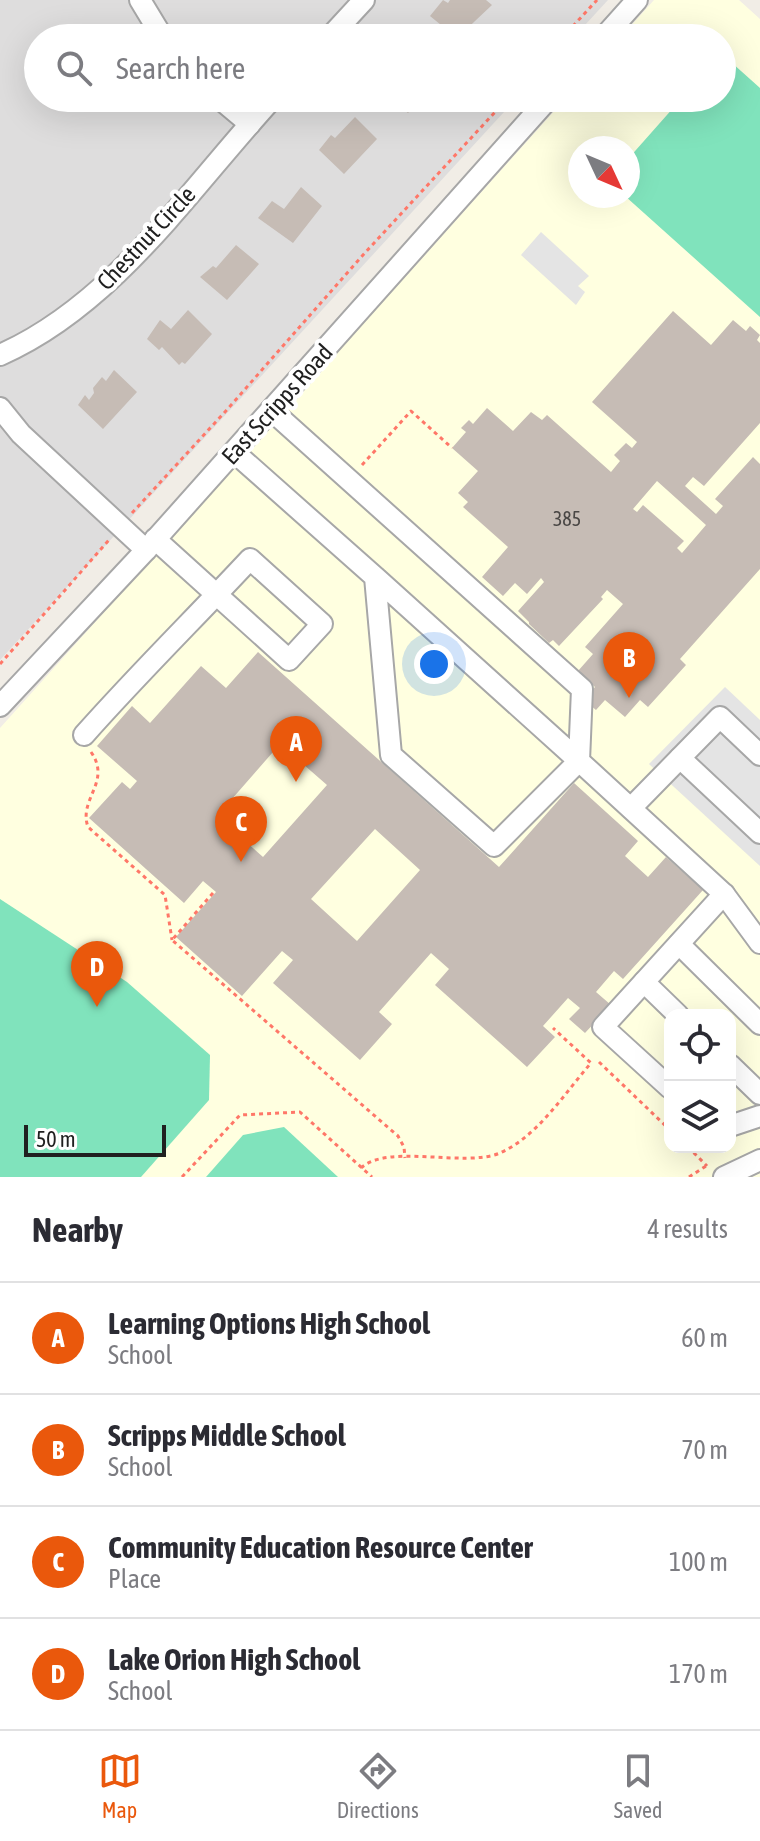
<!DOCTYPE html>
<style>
body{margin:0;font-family:"Asap Condensed",sans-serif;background:#f7f7f7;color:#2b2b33}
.controls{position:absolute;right:24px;bottom:24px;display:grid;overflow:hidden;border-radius:16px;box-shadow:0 8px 32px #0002}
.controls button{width:72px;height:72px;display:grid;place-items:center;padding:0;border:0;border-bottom:2px solid #e1e1e2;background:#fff;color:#2b2b33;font:40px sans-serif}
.compass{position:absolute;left:568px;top:136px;width:72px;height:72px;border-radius:50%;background:#fff;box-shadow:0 8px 32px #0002;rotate:134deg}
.scale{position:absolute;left:24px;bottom:20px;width:142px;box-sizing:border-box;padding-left:8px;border:4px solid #202020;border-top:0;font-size:22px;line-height:28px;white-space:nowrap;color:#202020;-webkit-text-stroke:6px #fff;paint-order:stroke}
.you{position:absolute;left:434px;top:664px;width:28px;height:28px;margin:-20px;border:6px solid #fff;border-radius:50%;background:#1a73e8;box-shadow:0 0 0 12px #1a73e833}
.badge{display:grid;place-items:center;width:52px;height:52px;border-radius:50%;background:#ea580c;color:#fff;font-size:26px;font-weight:700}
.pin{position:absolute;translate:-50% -66px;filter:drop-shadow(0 2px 4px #0008)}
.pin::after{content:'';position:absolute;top:42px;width:28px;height:24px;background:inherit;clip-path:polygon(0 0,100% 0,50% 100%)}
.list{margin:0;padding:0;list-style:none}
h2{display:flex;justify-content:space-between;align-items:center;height:104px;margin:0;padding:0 32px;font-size:34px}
h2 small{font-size:26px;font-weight:400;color:#7c7c81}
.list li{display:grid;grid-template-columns:52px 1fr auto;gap:24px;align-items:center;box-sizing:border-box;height:112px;padding:0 32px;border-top:2px solid #e1e1e2}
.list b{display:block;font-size:30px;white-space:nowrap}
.list p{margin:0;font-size:26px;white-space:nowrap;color:#7c7c81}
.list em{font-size:26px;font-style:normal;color:#7c7c81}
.icon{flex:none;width:44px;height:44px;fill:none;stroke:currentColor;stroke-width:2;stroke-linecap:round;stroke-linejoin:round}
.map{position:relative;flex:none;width:760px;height:1177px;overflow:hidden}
.search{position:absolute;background:#fff;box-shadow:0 8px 32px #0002;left:24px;right:24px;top:24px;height:88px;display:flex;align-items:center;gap:20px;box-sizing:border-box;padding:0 28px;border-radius:44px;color:#7c7c81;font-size:30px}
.sheet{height:552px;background:#fff}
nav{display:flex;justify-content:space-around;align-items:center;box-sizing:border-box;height:112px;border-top:2px solid #e1e1e2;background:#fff;font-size:22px;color:#7c7c81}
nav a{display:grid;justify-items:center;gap:4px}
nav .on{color:#ea580c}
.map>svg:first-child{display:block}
</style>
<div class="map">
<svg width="760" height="1177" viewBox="0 0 760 1177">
<rect width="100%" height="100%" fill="#f1ede6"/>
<polygon fill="#dedddd" points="0,0 608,0 573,38 38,38 38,98 517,98 0,660"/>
<path fill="#ffffe0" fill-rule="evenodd" d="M654,0H739L760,19V1177H0V728L566,98H722V38H620ZM580,148H628V196H580ZM670,1015H730V1147H670Z"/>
<g fill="#80e3bc">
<polygon points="722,54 760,88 760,317 625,196 628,196 628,159 682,98 722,98"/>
<polygon points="0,899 127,982 210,1055 209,1100 141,1177 0,1177"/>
<polygon points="284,1127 338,1177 206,1177 243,1135"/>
</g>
<g fill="#e4e4e4">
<polygon points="541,232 589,276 578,286 585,292 576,305 521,255"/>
<polygon points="725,687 760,720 760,866 649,764"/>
</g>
<g fill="#c6bcb5" fill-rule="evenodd">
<polygon points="443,0 448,3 450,0 486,0 492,5 457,38 430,16"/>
<polygon points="389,98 421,98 408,113"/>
<polygon points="355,117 377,139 344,174 319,150 331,135 335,138"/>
<polygon points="301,187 322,206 293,243 258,218 272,201 284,209"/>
<polygon points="236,245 259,264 227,300 200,277 213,266 216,268"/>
<polygon points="188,310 212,334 185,364 182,362 179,365 162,347 159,350 147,339 160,320 171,329"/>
<path d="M673,311L711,345L733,320L746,331L750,326L760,335L757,340L760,343V423L704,486L693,477L685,486L716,514L723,506L715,499L753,457L760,464V569L680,659L686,665L648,707L640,700L625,717L605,700L596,710L584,700L595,687L578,671L593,654L585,647L623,604L607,590L601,597L603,599L559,646L553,640L549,643L529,624V622L518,611L544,582L541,578L527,594L515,583L503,596L482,577L508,547L463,507L468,502L458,493L478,471L452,448L466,432L461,428L469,420L473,424L487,408L513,431L531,412L542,420L547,415L611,472L620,461L614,455L626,443L632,448L637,442L592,402ZM657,481L706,525L682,553L677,548L684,541L643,505L637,512L633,509Z"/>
<polygon points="114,370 137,392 103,429 78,405 85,395 89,400 94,393 93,388 102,377 106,381"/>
<path d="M258,652L499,867L574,783L638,841L625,856L648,877L666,857L703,890L623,979L614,971L596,992L611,1005L585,1033L569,1019L580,1008L568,998L543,1026L555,1037L527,1067L435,985L449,969L431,953L379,1012L392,1024L360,1060L273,983L293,960L282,951L242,996L176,937L216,892L203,881L184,903L89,818L122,782L130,789L137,781L97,746L132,706L150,723L201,666L226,688ZM280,744L327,785L263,857L217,816ZM375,829L420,870L357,941L311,899Z"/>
</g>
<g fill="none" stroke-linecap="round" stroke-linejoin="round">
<defs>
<g id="minor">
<polyline points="140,0 163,38"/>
<polyline points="329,38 364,0"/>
<polyline points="603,38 637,0"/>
<polyline points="219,98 250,124"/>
<path d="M0,355C114,305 191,187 273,98"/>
<polyline points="0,408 21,434 146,550"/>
<polyline points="271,410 582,689 579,761 724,894 760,943"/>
<polyline points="234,452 375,577 391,755 494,846 579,761 375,577"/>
<polyline points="0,706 146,550 549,98"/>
<path d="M84,735C138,674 195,618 250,559L322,624L289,660L155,539"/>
<polyline points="680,758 760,833"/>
<polyline points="631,808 720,717 760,755"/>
<polyline points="679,944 760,1024"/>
<polyline points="644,982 678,1015"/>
<polyline points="730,1065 760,1094"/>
<polyline points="670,1088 603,1027 724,894"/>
<polyline points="730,1126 760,1116"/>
<polyline points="724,1177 760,1160"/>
</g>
</defs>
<use href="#minor" stroke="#a7a7a7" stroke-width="24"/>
<g stroke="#ff7768" stroke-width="3" stroke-dasharray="4 4" stroke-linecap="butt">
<polyline points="562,38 597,0"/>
<polyline points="362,465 411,411 452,448"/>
<polyline points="132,513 224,413 363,255 508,98"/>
<polyline points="0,664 109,540"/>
<path d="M91,752C112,782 78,799 88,827L165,895L172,940"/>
<polyline points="213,893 172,940 398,1136 404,1147 405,1158"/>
<polyline points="599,1062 670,1130"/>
<polyline points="688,1147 707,1166"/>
<path d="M361,1168C388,1143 464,1168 500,1153C538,1136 564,1094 591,1063L553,1028"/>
<polyline points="182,1177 240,1115 300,1112 372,1177"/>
<polyline points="689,1177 706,1166"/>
</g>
<use href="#minor" stroke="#fff" stroke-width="20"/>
</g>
<g text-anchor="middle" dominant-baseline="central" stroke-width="8" stroke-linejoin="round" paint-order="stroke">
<g font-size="20" fill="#4a4745">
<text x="567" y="518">385</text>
</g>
<g font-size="24" fill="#202020" stroke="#fff">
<text transform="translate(146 238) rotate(-47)">Chestnut Circle</text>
<text transform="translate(277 404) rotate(-48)">East Scripps Road</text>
</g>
</g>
</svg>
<div class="controls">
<button><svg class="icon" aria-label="locate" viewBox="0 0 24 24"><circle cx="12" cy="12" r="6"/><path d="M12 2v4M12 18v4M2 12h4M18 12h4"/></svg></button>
<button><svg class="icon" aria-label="layers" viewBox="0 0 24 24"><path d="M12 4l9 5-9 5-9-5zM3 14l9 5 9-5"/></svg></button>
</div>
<svg class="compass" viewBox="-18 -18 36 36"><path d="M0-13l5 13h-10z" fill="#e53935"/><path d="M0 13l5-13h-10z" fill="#7c7c81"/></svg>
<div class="scale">50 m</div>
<div class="you"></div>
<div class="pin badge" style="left:296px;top:782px">A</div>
<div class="pin badge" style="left:629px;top:698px">B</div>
<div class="pin badge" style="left:241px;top:862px">C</div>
<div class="pin badge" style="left:97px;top:1007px">D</div>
<div class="search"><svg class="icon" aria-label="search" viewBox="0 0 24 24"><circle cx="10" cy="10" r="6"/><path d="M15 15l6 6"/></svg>Search here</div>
</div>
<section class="sheet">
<h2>Nearby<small>4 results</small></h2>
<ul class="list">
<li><span class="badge">A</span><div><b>Learning Options High School</b><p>School</p></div><em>60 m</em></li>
<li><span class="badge">B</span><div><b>Scripps Middle School</b><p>School</p></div><em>70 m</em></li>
<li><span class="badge">C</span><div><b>Community Education Resource Center</b><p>Place</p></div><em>100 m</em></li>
<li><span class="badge">D</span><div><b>Lake Orion High School</b><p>School</p></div><em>170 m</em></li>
</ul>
</section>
<nav>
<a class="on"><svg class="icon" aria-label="map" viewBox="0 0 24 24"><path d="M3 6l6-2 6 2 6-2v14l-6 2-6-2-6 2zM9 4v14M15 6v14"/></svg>Map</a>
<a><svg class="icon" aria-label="directions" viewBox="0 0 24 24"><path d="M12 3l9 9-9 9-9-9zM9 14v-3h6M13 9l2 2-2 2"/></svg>Directions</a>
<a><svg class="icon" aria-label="saved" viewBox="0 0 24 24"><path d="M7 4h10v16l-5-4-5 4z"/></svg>Saved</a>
</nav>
